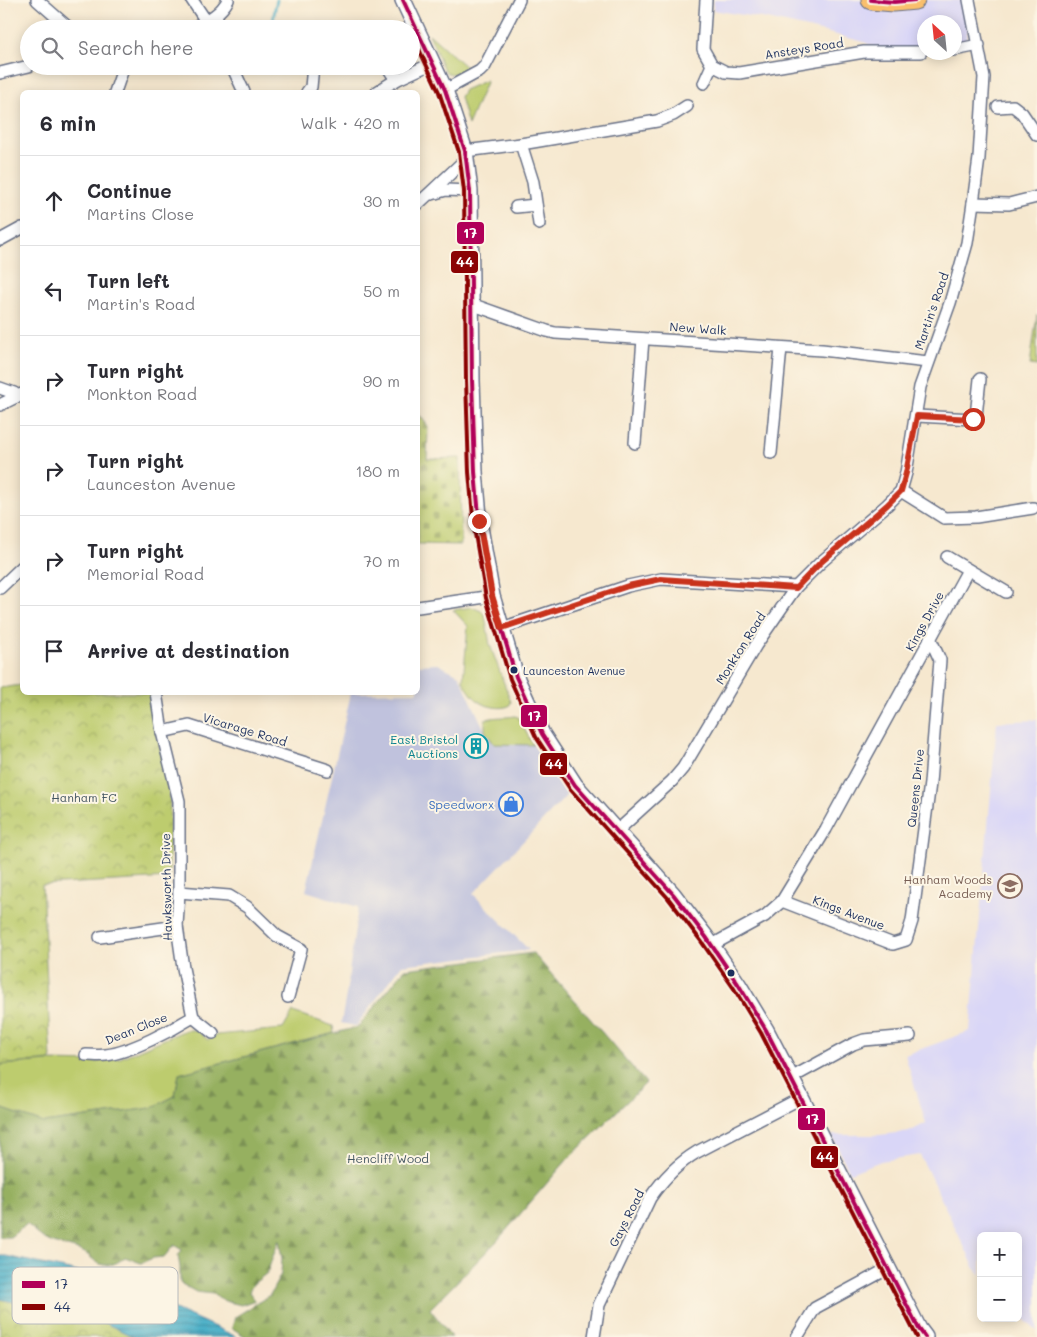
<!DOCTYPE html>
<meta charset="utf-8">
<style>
body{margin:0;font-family:Mali,sans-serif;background:#f2f2f3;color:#2b2b33}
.controls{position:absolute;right:15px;bottom:15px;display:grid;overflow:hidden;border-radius:8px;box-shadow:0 2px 12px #0003}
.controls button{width:45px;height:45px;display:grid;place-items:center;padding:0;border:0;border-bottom:1px solid #e1e1e2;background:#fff;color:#2b2b33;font:25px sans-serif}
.compass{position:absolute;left:917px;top:15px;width:45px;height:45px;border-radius:50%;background:#fff;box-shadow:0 2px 12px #0003;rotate:333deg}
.stop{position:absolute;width:15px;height:15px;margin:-11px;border:4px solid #c8321e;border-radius:50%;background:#fff}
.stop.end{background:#c8321e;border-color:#fff;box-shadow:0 1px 5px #0008}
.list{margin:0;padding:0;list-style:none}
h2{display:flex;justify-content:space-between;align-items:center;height:65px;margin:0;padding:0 20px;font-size:21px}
h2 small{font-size:16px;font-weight:400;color:#7c7c81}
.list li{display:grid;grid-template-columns:32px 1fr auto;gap:15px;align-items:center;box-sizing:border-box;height:90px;padding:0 20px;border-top:1px solid #e1e1e2}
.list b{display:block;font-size:19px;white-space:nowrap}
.list p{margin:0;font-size:16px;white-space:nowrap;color:#7c7c81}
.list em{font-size:16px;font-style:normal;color:#7c7c81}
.icon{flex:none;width:28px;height:28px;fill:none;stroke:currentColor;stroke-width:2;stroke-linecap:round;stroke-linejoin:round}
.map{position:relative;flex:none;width:1037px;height:1337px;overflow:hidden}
.search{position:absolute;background:#fff;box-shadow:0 2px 12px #0003;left:20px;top:20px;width:400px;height:55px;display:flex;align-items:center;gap:12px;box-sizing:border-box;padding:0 18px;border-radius:28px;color:#7c7c81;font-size:19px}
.panel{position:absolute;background:#fff;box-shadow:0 2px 12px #0003;left:20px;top:90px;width:400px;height:605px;border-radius:8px}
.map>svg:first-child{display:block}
</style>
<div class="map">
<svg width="1037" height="1337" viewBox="0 0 1037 1337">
<defs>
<pattern id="forest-firs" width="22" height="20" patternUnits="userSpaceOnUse" patternTransform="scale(1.25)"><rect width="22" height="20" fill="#96b061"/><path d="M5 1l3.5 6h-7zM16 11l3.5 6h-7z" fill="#7a9053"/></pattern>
<pattern id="cemetery-stones" width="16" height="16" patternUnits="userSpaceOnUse" patternTransform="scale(1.25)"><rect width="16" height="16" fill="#bdcc6e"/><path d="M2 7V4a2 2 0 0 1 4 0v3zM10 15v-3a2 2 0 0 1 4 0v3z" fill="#99a65e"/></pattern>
<pattern id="park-crowns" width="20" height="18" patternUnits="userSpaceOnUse" patternTransform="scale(1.25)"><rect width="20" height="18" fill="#bdcc6e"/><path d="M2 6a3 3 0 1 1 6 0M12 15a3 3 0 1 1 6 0" fill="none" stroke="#99a65e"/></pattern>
<pattern id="water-rules" width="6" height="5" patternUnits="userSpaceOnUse" patternTransform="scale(1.25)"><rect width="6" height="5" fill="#47aec7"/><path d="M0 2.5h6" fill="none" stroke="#3a8ea5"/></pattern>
</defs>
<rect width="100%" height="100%" fill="#fcf5e5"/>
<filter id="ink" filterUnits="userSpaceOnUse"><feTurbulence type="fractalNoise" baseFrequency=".02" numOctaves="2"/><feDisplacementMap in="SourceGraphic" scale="10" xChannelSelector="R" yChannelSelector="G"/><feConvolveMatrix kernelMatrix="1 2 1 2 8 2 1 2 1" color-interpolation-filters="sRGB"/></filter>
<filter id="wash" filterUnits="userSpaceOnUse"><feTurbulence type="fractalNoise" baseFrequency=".0096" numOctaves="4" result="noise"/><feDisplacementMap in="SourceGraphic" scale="20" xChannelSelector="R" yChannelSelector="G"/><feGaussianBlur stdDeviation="1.12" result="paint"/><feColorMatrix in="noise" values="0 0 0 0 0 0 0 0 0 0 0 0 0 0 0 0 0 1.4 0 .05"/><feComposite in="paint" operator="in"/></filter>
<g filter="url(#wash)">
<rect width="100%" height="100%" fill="#f6e8cf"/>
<g fill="#d9d6f7">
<polygon points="714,0 962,0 968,30 965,41 955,45 954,22 924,22 924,48 877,48 864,42 825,32 768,19 713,10"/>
<polygon points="1037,720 1037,1331 1018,1314 1018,1236 981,1236 981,1276 975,1269 920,1155 881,1161 850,1173 832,1135 880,1135 911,1131 926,1123 905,1055 970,1031 997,722"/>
</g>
<polygon fill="#c0c2dd" points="438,664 459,675 485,731 494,744 533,745 568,794 473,894 529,950 402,965 356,1026 341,1023 346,995 358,907 306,891 351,693 418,692 418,665"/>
<g fill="#bdcc6e" stroke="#6c7e66">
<polygon points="429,34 467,68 454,74 447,73 443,68"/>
<polygon points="487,80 468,125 460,97 464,90"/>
<path d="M472,607L481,611L485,615L490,645L511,702L509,706C503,708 499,708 493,707C476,704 471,694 463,681L468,626L453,610Z"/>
<path d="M515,716L518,717L533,745L494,744L485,731V720C492,716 506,718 515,716Z"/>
<polygon points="293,1012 333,1026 334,1033 179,1074 175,1096 151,1108 44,1123 0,1108 0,1065 47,1061 96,1062 120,1058 186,1030 197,1030 208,1040 216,1035 283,1029"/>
</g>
<path fill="url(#forest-firs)" stroke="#587060" d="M533,953L646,1083L567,1160L496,1242L430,1309L452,1337H246L232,1328L235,1317L270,1295L281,1274L282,1259L279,1240L267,1273L253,1284L249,1292L255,1300L241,1305L225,1301L213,1294L196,1292L180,1283V1267L178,1256L182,1250L174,1245L164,1257L153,1258L141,1263L125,1257C120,1261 114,1265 107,1265C96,1266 90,1254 81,1251C54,1242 48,1246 27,1224L10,1237H0V1108L44,1123L151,1108L175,1096L179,1074L358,1027L405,969Z"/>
<polygon fill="url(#cemetery-stones)" stroke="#6c7e66" points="418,413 428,426 427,459 460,458 461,545 418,544"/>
<g fill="url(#park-crowns)" stroke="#6c7e66">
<polygon points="1037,315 1037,366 1030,365"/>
<polygon points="22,685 22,692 149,693 170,798 169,878 42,885 51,1060 0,1065 0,688"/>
<polygon points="0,1299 104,1322 134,1337 0,1337"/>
</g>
<polygon fill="url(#water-rules)" stroke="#316e92" points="0,1256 6,1256 74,1271 129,1288 237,1337 134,1337 103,1322 0,1299"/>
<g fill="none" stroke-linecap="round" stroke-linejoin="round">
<polyline stroke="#47aec7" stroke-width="3" points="272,29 275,8 277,0"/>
</g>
</g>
<g filter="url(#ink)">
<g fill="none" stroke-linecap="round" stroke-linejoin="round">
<defs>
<g id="minor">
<polyline points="37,0 70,29"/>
<polyline points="192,0 206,21"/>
<polyline points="706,0 703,49 712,65"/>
<polyline points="216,15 220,29"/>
<path d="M191,29C206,21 220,15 228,0"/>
<polyline points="954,50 979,45"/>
<polyline points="232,66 244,92"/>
<polyline points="387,66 396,80"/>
<polyline points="0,73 29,66"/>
<polyline points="704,83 712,65 726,72 739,73 864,52 921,52"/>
<polyline points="445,90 480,71 485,66 519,0"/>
<polyline points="115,92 123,69 126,66"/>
<polyline points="307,92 311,87 313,66"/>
<polyline points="377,92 396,80 433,63"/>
<polyline points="998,107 1013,106 1022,113 1037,135"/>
<polyline points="521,144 533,182 539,224"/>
<polyline points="465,151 521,144 657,121 673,115 687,106"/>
<polyline points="432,194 446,190 470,191"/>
<polyline points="973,203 1009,204 1037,197"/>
<polyline points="418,204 466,159"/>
<polyline points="516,207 536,205"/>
<polyline points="0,240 22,228"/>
<polyline points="471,304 547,331 555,333 822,350 928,362"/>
<polyline points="0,388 14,393 18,397"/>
<polyline points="0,405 22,394"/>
<polyline points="917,416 973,419 976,416 980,379"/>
<polyline points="635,443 643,339"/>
<polyline points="771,453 781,348"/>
<polyline points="901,491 944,518 976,517 1033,508"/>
<polyline points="947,557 1006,592"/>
<polyline points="0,588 22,567"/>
<polyline points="418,607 492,596"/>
<polyline points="502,628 628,586 661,579 796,587"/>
<polyline points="156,692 162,732 179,801 179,892 177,926 183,968 193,1017 213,1033"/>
<polyline points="162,732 189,726 328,770"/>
<polyline points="616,832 672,781 683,768 756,645 796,587 820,563 887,505 901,491 906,473 920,387 950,303 967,243 973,203 979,158 984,77 969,0"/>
<polyline points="179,892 229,896 247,907 277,936 301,949 288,997"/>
<polyline points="782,901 893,944 906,940 912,921 930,783 940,660 930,638"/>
<polyline points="100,937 177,926"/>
<polyline points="712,945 765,916 782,901 826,829 968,570"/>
<path d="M86,1055C93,1055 100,1056 106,1055C131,1052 172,1030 193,1017"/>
<polyline points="791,1078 853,1044 864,1040 910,1036"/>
<path d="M594,1337L599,1305L650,1198C663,1179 677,1164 697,1152L801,1098"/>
<polyline points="797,1337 815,1308 887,1269"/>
</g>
<polyline id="tertiary" points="403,0 445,90 465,151 470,191 472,380 475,472 480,527 492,596 516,677 542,734 575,785 673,894 706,937 738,984 766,1030 791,1078 919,1329 925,1337"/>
<polyline id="primary" points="871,0 894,2 915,0"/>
</defs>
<use href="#minor" stroke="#687086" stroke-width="14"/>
<use href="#tertiary" stroke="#687086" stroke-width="18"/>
<use href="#primary" stroke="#687086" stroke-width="21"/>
<use href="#minor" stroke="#fff" stroke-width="11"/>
<use href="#tertiary" stroke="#fff" stroke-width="15"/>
<use href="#primary" stroke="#f9bf6d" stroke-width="19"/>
<defs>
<g id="bus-1">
<polyline points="403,0 445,90 465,151 470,191 472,380 475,472 480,527 492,596 516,677 542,734 575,785 673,894 706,937 738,984 766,1030 919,1329 925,1337"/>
<polyline points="871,0 894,2 915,0"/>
</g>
<polyline id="bus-2" points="411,32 439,92 459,152 464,191 466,380 469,472 474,528 486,598 510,679 536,737 570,789 668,898 701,941 733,987 761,1033 917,1337"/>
</defs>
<use href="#bus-1" stroke="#fcf5e5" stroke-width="8"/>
<use href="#bus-2" stroke="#fcf5e5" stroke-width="8"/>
<use href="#bus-1" stroke="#b10059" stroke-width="4"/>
<use href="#bus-2" stroke="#8b0304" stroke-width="4"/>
</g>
</g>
<g fill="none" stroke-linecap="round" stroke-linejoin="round" filter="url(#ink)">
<polyline stroke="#c8321e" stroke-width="6" points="479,521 492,596 502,628 628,586 661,579 796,588 820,563 887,505 901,491 906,473 917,416 973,419"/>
</g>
<defs>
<symbol id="building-ring" viewBox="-11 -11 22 22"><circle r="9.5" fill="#fcf5e5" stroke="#0f9aa8" stroke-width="1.5"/><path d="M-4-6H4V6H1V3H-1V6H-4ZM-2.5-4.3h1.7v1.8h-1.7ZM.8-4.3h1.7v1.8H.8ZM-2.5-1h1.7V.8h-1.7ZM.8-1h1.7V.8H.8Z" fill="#0f9aa8"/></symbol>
<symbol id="shop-ring" viewBox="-11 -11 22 22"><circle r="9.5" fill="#fcf5e5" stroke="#3f7fe0" stroke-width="1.5"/><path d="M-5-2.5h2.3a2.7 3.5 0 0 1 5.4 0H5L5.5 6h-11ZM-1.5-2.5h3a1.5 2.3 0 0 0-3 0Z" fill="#3f7fe0"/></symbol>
<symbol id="school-ring" viewBox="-11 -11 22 22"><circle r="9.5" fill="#fcf5e5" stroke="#8d6e63" stroke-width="1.5"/><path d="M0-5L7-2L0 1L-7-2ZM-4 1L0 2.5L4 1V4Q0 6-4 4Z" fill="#8d6e63"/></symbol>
</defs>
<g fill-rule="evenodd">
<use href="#building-ring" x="462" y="732" width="28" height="28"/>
<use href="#shop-ring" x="497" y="790" width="28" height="28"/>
<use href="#school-ring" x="996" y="872" width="28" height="28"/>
</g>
<g fill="#1b2f5e" stroke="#fcf5e5" stroke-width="2">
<circle cx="514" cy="670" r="4.5"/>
<circle cx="731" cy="973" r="4.5"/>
</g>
<g text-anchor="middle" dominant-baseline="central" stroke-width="4" stroke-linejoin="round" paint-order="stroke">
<g font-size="11" fill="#1b2f5e" stroke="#fcf5e5" text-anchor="start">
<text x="523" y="670">Launceston Avenue</text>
</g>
<g font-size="12" fill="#1b2f5e" stroke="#fcf5e5">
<text transform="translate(804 48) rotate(-9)">Ansteys Road</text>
<text transform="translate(931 311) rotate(-71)">Martin's Road</text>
<text transform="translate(698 328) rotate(4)">New Walk</text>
<text transform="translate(924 621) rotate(-61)">Kings Drive</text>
<text transform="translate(740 648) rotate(-58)">Monkton Road</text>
<text transform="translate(245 729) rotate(17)">Vicarage Road</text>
<text transform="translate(915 788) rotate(-84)">Queens Drive</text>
<text transform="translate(166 887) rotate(-91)">Hawksworth Drive</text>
<text transform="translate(849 912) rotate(21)">Kings Avenue</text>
<text transform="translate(136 1028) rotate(-22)">Dean Close</text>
<text transform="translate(626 1218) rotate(-63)">Gays Road</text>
</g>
<g font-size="12" fill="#0d838f" stroke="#fcf5e5" text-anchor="end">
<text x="458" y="739">East Bristol<tspan x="458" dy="14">Auctions</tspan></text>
</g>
<g font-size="12" fill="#445662" stroke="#fcf5e5">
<text x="84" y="797">Hanham FC</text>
<text x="388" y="1158">Hencliff Wood</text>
</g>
<g font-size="12" fill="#366cbe" stroke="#fcf5e5" text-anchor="end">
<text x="494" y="804">Speedworx</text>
</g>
<g font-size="12" fill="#785e54" stroke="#fcf5e5" text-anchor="end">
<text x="992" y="879">Hanham Woods<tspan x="992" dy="14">Academy</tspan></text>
</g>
</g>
<rect x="12" y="1267" width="166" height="57" rx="8" fill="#fcf5e5" stroke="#b8babc" stroke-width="1"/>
<rect x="22" y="1281" width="23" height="7" fill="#b10059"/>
<rect x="22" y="1304" width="23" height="6" fill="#8b0304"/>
<g font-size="14" fill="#1b2f5e">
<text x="54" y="1289">17</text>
<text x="54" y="1312">44</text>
</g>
<g stroke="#fcf5e5" stroke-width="2">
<rect x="456" y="221" width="29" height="24" rx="5" fill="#b10059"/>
<rect x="450" y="250" width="29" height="24" rx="5" fill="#8b0304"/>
<rect x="520" y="704" width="28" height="24" rx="5" fill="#b10059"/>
<rect x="539" y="752" width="29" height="24" rx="5" fill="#8b0304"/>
<rect x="797" y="1107" width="29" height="24" rx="5" fill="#b10059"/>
<rect x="810" y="1145" width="29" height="24" rx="5" fill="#8b0304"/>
</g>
<g font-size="14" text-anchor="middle" font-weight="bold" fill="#fff">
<text x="470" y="238">17</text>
<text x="465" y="267">44</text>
<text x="534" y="721">17</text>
<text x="554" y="769">44</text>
<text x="812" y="1124">17</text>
<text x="825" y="1162">44</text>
</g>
</svg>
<div class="controls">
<button>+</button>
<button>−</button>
</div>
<svg class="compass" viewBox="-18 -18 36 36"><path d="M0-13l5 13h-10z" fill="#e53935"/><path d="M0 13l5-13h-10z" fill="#7c7c81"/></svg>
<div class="stop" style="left:973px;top:419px"></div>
<div class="stop end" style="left:479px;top:521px"></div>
<div class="search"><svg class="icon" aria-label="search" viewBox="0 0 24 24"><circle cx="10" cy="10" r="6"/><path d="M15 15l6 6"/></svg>Search here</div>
<section class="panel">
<h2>6 min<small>Walk · 420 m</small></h2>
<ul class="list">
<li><svg class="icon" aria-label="ahead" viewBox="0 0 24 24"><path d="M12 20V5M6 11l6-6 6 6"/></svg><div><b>Continue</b><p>Martins Close</p></div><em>30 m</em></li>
<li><svg class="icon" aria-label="left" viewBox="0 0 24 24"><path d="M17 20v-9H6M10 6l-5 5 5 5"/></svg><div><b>Turn left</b><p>Martin's Road</p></div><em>50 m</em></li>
<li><svg class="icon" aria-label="right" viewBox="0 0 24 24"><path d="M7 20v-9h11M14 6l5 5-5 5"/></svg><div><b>Turn right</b><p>Monkton Road</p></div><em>90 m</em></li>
<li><svg class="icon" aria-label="right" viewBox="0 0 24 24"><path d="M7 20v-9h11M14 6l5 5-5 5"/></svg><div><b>Turn right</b><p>Launceston Avenue</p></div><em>180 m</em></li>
<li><svg class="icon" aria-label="right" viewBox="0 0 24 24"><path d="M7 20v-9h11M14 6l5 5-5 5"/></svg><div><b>Turn right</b><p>Memorial Road</p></div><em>70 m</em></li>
<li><svg class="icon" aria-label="arrive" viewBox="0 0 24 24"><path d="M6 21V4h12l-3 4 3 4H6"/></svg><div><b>Arrive at destination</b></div></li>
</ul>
</section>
</div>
